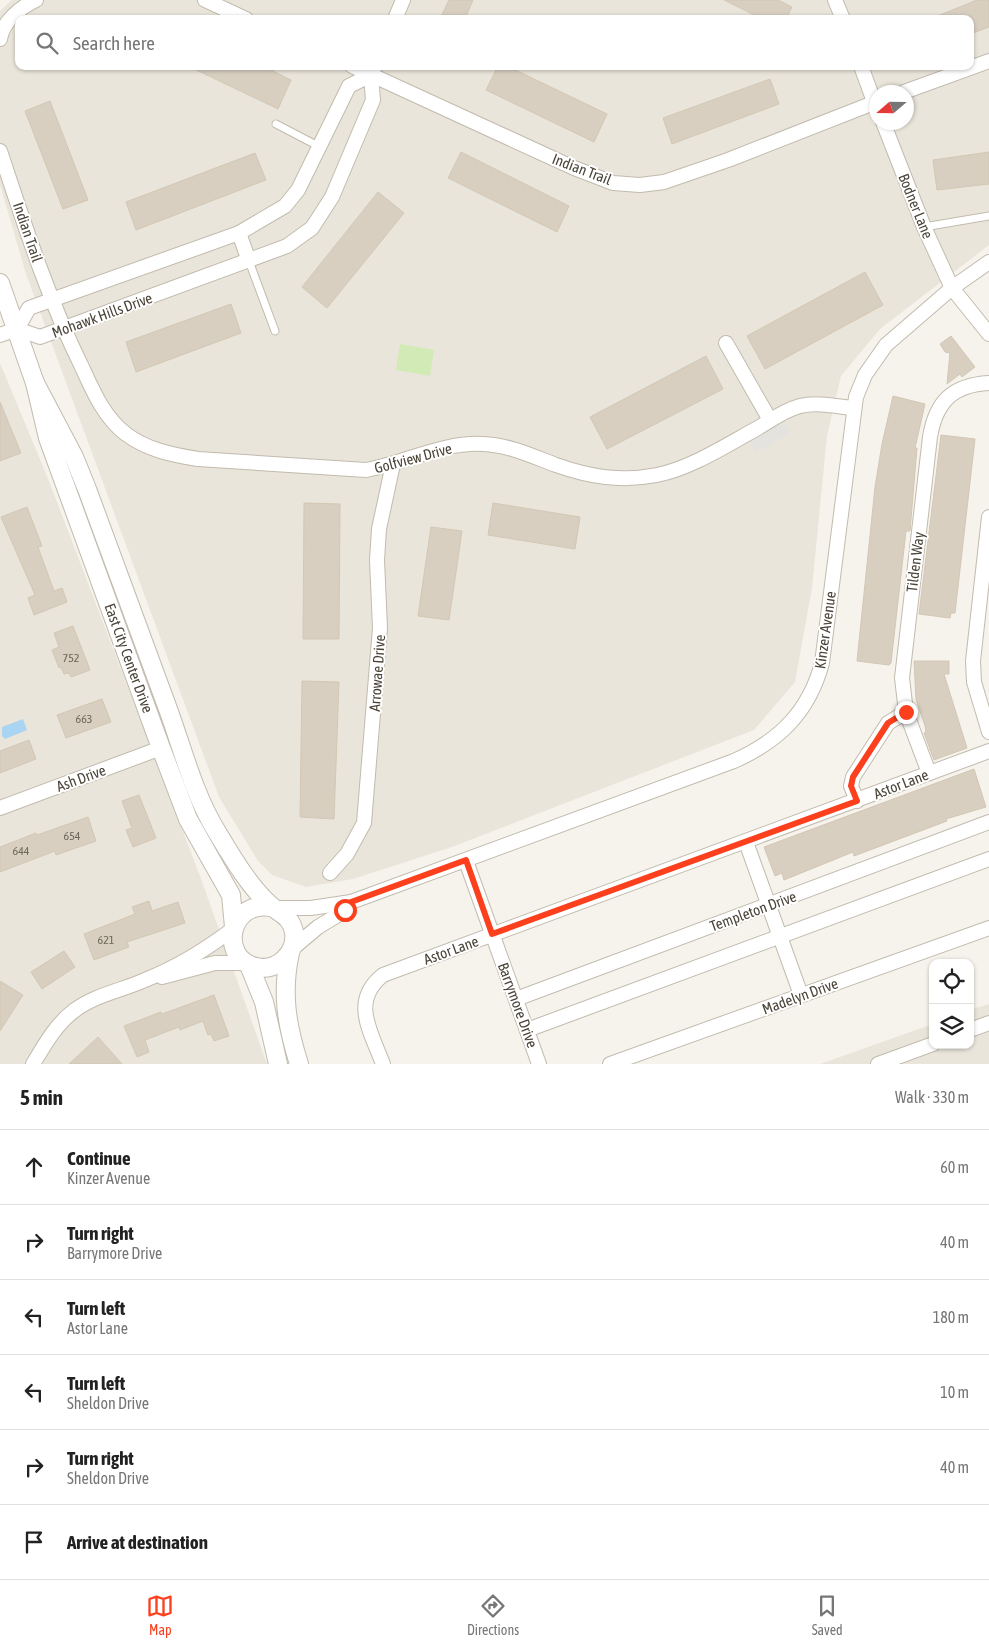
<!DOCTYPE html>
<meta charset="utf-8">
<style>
body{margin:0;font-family:"Asap Condensed",sans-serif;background:#f2f2f2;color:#222}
.controls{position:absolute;right:15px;bottom:15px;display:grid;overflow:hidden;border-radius:10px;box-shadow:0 1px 4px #0004}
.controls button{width:45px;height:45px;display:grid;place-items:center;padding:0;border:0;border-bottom:1px solid #e0e0e0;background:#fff;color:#222;font:25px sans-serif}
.compass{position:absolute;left:869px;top:85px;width:45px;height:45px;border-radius:50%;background:#fff;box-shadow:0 1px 4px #0004;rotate:250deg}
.stop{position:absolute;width:15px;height:15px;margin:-11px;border:4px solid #fc3f1d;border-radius:50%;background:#fff}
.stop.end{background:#fc3f1d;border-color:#fff;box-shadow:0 1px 5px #0008}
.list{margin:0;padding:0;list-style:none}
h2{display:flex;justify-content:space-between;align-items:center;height:65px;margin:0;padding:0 20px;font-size:21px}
h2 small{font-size:16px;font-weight:400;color:#767676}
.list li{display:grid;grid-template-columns:32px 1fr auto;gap:15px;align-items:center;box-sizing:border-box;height:75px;padding:0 20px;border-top:1px solid #e0e0e0}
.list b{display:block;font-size:19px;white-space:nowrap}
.list p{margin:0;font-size:16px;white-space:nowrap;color:#767676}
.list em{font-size:16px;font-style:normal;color:#767676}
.icon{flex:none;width:28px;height:28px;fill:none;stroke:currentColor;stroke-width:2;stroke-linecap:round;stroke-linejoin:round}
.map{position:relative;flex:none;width:989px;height:1064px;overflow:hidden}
.search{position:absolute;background:#fff;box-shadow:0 1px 4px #0004;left:15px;right:15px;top:15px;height:55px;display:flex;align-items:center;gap:12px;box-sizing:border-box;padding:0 18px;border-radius:10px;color:#767676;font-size:19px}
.sheet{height:515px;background:#fff}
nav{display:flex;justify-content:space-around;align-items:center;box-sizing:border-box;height:70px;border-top:1px solid #e0e0e0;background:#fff;font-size:14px;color:#767676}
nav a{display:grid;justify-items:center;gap:2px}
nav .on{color:#fc3f1d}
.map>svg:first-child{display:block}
</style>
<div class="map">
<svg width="989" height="1064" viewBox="0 0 989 1064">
<rect width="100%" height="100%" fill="#f6f3ec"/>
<g fill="#eae5da" fill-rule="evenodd">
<path d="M12,0H989V245L880,329L841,376L827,436L812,588L795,682L754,730L452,847L353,879L306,887L272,875L258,861L219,797L26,274L0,185V11ZM19,19H970V66H19ZM876,92H906V122H876Z"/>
<polygon points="0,363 49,481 200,876 267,1064 0,1064"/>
<polygon points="989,1004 989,1064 820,1064 933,1024 933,1045 970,1045 970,1010"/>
</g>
<polygon fill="#d2eab5" points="400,344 434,350 430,376 396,370"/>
<polygon fill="#e5e3e0" points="784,422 790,433 756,453 749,442"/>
<polygon fill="#a9d4f2" points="23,719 27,730 5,739 2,736 2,727"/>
<g fill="#d8cfc1" stroke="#d3c7b4">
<polygon points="449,0 473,0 465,19 440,19"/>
<polygon points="724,0 778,0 792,7 786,19 762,19"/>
<polygon points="977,0 989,0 989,27 970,34 970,19 930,19"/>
<polygon points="188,66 263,66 291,80 278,109"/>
<polygon points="498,66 507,66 607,114 594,142 486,90"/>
<polygon points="770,79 779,104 672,144 663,118"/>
<polygon points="50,101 88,200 63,209 25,111"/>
<polygon points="461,152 569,206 557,232 448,178"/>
<polygon points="989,152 989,184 937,190 933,160"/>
<polygon points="255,153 266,180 136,230 126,202"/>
<polygon points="378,192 404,213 327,308 302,287"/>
<polygon points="865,272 883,305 765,369 747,336"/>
<polygon points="231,304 241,333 136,372 126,342"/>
<polygon points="951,336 975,367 962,377 960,374 947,384 950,353 945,352 940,344"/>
<polygon points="706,356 723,389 607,449 590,417"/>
<polygon points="893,396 925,404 915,448 917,448 910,531 906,531 891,663 889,665 857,661 875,487 882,444"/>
<polygon points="0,402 21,453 0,461"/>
<polygon points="941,435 975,439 955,613 951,613 950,618 919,614"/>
<polygon points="304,503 340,504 339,639 303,639"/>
<polygon points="493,503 580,517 575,549 488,535"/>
<polygon points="27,507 42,546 38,547 54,591 62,588 67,602 34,615 28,598 35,595 1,517"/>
<polygon points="431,527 462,531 449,620 418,616"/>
<polygon points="73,626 90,670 71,677 69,673 64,674 61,667 59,668 52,650 59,647 54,633"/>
<polygon points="914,661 949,661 949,674 944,674 967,748 934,760 924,733 926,732 925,726 916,699"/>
<polygon points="302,681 339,682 334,819 300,817"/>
<polygon points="102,699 111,722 66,738 57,715"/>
<polygon points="29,740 36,759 0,773 0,751"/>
<polygon points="974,769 986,807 946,819 947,821 854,856 853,852 784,880 782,873 775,876 764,847"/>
<polygon points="139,795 156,838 133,847 126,830 132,828 122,801"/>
<polygon points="88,817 96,841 56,855 55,851 0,872 0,847 36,833 37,835"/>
<polygon points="149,901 152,911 178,902 185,923 127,942 129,947 94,960 84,934 135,914 132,907"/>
<polygon points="64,951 75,967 42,989 31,972"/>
<polygon points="0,981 23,995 0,1031"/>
<polygon points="214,995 229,1036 214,1041 211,1034 208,1035 203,1021 180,1030 179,1027 145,1040 149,1052 137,1057 124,1026 161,1012 162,1014"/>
<polygon points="98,1037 122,1064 69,1064"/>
</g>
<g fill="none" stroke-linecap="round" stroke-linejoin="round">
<defs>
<g id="service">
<polyline points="276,124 320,147"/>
<polyline points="924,227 989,216"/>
<polyline points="249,261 275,331"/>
</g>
<g id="minor">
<polyline points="205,0 246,19"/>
<polyline points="835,0 843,19"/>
<polyline points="395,19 403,0"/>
<path d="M0,39C3,21 21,7 36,0"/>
<polyline points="352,66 574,168 613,183 640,185 664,182 728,160 876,102"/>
<polyline points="861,66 876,107"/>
<polyline points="904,92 989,61"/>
<polyline points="883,122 924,227 952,288 989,334"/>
<path d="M0,151C24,223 47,296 81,365C92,389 104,418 126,434C147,450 173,455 198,459L366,470C405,463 442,442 483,444C509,445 532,456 556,465C590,477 621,482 657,475C691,468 725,446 756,429C770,421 784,410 800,406C817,402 835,406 852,408"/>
<polyline points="239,233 249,261"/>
<polyline points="17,329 40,337 287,246 312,228 332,197 373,100 371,75 374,68"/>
<polyline points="17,329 29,308 239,233 285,206 298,190 349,86 371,75"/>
<polyline points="0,335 17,329"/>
<polyline points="726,343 770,420"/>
<polyline points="989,517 973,661 974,682 989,732"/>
<path d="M929,773L906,712L902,678L930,437C936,401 953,385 989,383"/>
<polyline points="857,801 851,786 853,777 888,723 906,712"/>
<polyline points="0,808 161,748"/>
<polyline points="746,842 801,995"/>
<polyline points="466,861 539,1064"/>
<polyline points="330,873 347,854 364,823 380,628 377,560 379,529 393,464"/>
<path d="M275,908H311L351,902L734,761C779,741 809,712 822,663L856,397L865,375L886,345L952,288L989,262"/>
<polyline points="293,948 318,927 341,913 351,902"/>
<polyline points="162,977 215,963 246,963"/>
<polyline points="516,999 989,822"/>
<polyline points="527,1030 989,859"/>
<polyline points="970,1030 989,1023"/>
<path d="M33,1064C45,1044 56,1024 75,1010C95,995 123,990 145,980C177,967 207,949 234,928"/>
<path d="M383,1064C371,1032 350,1001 383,975L989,751"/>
<polyline points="610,1064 989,928"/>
<polyline points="878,1064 933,1044"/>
</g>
<g id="tertiary">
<polyline points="0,283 35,383 48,438 161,748 188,819 231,895 234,927"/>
<path d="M35,383L74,457L87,489C114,562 141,636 168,709C183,750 194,795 217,832C232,857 249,886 270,905C280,914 291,916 294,932C297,953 277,972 256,967C218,958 229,900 271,907"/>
<path d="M290,953C281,993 287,1026 299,1064"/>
<polyline points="249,965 264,1002 278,1064"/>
</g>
</defs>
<use href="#service" stroke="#c2bbae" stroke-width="9"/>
<use href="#minor" stroke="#c2bbae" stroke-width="16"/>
<use href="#tertiary" stroke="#c2bbae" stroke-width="20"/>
<use href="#service" stroke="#fff" stroke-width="7"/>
<use href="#minor" stroke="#fff" stroke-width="14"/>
<use href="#tertiary" stroke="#fff" stroke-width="18"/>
</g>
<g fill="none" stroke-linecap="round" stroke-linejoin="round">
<polyline stroke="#fc3f1d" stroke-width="6" points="345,910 351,902 466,860 492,934 857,801 851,786 853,777 888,723 906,712"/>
</g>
<g text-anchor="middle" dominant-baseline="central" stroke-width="4" stroke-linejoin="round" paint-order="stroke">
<g font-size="12" fill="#6e675b">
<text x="71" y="658">752</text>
<text x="84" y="719">663</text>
<text x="72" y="836">654</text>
<text x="21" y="851">644</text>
<text x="106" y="940">621</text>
</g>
<g font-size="15" fill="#4b4439" stroke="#fff">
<text transform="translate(582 169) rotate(21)">Indian Trail</text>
<text transform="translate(916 206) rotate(68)">Bodner Lane</text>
<text transform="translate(28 232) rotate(71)">Indian Trail</text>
<text transform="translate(102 315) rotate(-20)">Mohawk Hills Drive</text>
<text transform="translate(413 458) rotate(-15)">Golfview Drive</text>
<text transform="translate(915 562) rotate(-83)">Tilden Way</text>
<text transform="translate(825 630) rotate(-82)">Kinzer Avenue</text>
<text transform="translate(129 658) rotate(70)">East City Center Drive</text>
<text transform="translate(377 673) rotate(-86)">Arrowae Drive</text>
<text transform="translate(81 778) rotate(-20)">Ash Drive</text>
<text transform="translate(901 784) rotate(-21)">Astor Lane</text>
<text transform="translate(753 911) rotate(-20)">Templeton Drive</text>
<text transform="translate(451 950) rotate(-20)">Astor Lane</text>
<text transform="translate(800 996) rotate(-20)">Madelyn Drive</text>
<text transform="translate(518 1005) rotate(70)">Barrymore Drive</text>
</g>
</g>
</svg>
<div class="controls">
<button><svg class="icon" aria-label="locate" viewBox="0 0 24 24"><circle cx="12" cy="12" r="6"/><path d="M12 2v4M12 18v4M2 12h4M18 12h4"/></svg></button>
<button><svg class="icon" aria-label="layers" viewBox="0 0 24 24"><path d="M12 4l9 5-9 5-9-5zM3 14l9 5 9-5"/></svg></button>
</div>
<svg class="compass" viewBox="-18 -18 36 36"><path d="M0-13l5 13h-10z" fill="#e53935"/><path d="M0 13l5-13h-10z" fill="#767676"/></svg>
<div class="stop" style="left:345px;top:910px"></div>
<div class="stop end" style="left:906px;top:712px"></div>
<div class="search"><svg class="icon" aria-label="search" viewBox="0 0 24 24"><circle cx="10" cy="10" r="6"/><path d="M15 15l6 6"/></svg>Search here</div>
</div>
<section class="sheet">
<h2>5 min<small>Walk · 330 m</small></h2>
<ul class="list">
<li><svg class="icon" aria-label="ahead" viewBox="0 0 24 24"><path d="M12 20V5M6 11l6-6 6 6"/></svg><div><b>Continue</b><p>Kinzer Avenue</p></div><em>60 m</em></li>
<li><svg class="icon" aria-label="right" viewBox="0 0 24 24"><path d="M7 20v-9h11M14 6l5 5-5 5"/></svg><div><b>Turn right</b><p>Barrymore Drive</p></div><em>40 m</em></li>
<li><svg class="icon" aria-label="left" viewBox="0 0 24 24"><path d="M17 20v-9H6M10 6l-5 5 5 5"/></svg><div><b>Turn left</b><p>Astor Lane</p></div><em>180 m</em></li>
<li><svg class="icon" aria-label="left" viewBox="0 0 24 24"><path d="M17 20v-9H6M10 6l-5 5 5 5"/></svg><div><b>Turn left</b><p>Sheldon Drive</p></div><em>10 m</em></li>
<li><svg class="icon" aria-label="right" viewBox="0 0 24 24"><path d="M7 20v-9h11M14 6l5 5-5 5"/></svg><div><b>Turn right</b><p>Sheldon Drive</p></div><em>40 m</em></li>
<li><svg class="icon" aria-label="arrive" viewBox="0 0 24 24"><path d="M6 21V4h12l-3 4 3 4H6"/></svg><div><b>Arrive at destination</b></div></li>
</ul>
</section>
<nav>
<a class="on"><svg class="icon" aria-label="map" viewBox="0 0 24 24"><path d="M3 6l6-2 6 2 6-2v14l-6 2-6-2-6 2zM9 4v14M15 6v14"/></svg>Map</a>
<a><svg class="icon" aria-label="directions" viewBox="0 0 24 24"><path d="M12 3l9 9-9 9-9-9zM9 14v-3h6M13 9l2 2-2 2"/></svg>Directions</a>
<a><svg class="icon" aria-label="saved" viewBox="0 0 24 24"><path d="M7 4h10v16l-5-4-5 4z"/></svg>Saved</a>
</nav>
